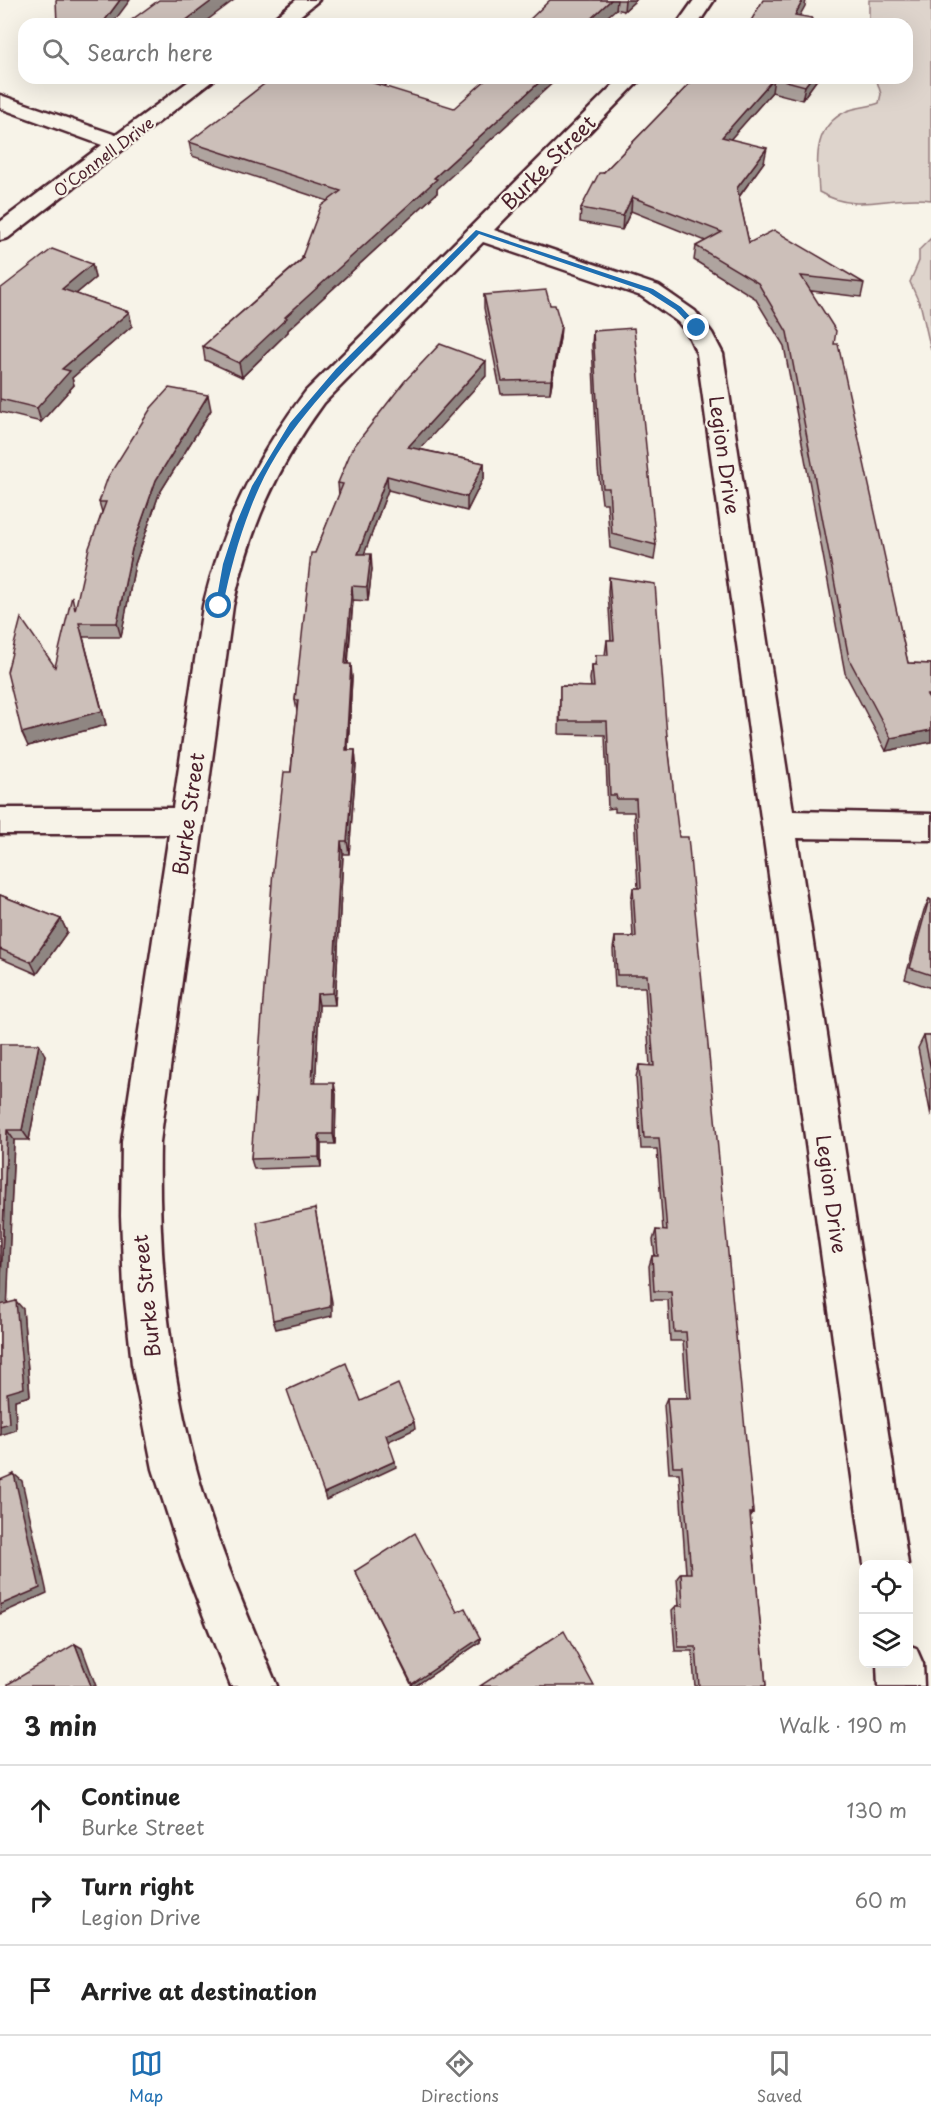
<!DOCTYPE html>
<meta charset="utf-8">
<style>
body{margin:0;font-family:"Playpen Sans",sans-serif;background:#f6f6f6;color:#222}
.controls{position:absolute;right:18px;bottom:18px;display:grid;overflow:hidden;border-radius:12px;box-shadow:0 6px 24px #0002}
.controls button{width:54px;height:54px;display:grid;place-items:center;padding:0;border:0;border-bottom:2px solid #e0e0e0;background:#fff;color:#222;font:30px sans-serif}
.stop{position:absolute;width:18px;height:18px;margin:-14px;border:4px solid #1f6fb2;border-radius:50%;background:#fff}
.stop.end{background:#1f6fb2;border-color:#fff;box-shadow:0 2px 6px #0008}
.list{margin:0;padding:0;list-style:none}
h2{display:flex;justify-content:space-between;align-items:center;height:78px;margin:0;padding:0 24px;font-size:26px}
h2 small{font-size:20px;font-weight:400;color:#767676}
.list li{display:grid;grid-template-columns:39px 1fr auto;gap:18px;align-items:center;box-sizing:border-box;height:90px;padding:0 24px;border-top:2px solid #e0e0e0}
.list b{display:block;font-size:22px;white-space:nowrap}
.list p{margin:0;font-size:20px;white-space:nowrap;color:#767676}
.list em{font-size:20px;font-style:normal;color:#767676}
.icon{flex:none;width:33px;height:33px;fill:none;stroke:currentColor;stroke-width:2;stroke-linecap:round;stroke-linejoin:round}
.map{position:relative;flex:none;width:931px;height:1686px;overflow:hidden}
.search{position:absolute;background:#fff;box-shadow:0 6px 24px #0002;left:18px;right:18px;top:18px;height:66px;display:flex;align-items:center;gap:15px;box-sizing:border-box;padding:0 21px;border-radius:18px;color:#767676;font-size:22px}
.sheet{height:348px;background:#fff}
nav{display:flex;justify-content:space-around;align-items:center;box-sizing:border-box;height:84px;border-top:2px solid #e0e0e0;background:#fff;font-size:16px;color:#767676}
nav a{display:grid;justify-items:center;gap:3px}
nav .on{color:#1f6fb2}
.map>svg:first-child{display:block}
</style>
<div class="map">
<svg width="931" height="1686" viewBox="0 0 931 1686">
<rect width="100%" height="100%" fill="#f7f3e8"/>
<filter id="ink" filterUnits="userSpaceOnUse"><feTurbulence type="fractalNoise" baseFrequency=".0167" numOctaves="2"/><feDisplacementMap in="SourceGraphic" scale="12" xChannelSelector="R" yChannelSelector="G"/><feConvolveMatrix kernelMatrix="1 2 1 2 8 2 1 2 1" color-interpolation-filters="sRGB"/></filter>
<g filter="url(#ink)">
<g fill="#ded4cc" stroke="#947a7c" stroke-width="1.5">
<path d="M869,0H931V200C889,194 859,215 819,192C817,160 812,127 847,111C857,107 869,107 879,103L881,94L876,78H907V24H869Z"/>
<polygon points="931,238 931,350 921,307 910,282 919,261 919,250"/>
</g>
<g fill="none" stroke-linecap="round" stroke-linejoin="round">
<defs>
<g id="minor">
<polygon points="296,0 319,0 290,24 267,24"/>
<polygon points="694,0 714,0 698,24 677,24"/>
<polygon points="193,78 216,78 8,238 0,240 0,222 102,145 0,108 0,95 116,135"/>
<path d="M620,78H642L494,230L659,286L695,311L712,333L723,354L793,811L931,814V840L797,838L908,1564H864L697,354L688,334L678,322L641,296L483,242L324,403C276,468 250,528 233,606L160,1142C158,1252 167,1361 196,1468C216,1543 247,1614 277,1686H231L183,1563L153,1469L132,1364L124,1290L121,1216L122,1142L169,834H0V808H173L203,606C224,521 253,461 306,391Z"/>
<polygon points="908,1645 916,1648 923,1664 924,1686 878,1686 877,1664 908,1664"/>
</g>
</defs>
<use href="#minor" stroke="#4a1f2b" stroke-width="5"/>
<use href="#minor" fill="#f7f3e8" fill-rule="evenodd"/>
</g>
<g fill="#afa49f" stroke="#4a1f2b" stroke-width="1.5">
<polygon points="550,0 636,0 624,11 616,9"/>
<polygon points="695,78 818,78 802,100 772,92 730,139 764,162 739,197 749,243 864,283 861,297 811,291 834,344 908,663 931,664 931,742 886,751 845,673 784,346 755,298 694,260 696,246 706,241 631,211 622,230 580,222 581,208 603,173"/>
<polygon points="385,86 437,189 437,193 288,330 288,332 242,377 205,360 203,346 302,259 302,257 328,201 192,156 189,142"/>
<polygon points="92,264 95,278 76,294 129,312 132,326 72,378 74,385 41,422 0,412 0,289"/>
<polygon points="484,295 550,305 561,325 560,338 550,393 501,394 484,308"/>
<polygon points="593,331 656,545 654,560 610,548 607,503 602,503 598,469 592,345"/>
<polygon points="486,376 419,449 484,463 484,477 467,511 388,490 364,554 372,569 368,601 353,600 348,664 352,677 348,750 355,750 356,764 349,854 343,854 335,1005 319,1005 315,1083 336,1094 335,1144 321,1144 321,1167 254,1169 251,1159 297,711 295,700 315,553 339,495 338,483"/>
<polygon points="211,410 159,494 135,564 121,637 83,637 106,725 28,746 76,609 102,512 99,502"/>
<polygon points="609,577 667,736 753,1513 750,1517 766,1686 695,1686 692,1651 675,1651 672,1610 676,1606 679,1606 677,1578 681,1573 686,1573 679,1473 669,1473 664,1405 667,1398 687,1398 683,1341 670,1341 668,1300 651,1300 649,1266 652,1256 655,1256 653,1240 656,1230 663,1231 657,1149 641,1149 636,1077 639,1065 650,1066 645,987 615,987 613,949 615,937 633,937 631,901 633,888 638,888 634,812 615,812 615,808 608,809 605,735 559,734 560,686 591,687 590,679 592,665 595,665 596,655 605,655 607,640 611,640 608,592"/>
<polygon points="0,895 61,919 67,932 37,974 0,958"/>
<polygon points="929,899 931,900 931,988 905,979 924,910"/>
<polygon points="924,1036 931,1036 931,1116 918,1048"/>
<polygon points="0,1044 45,1055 29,1140 14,1140 7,1303 23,1309 30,1396 15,1400 16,1430 0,1435"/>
<polygon points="355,1571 457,1612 480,1638 480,1642 415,1686 412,1686"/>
</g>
<g fill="#8f8682" stroke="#4a1f2b" stroke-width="1.5">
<polygon points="120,0 130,0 112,24 102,24"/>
<polygon points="213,0 234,0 202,24 181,24"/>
<polygon points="611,0 617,0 616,9 599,24 585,24"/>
<polygon points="625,0 636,0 624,11"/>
<polygon points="803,0 806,0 805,6 795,24 795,15"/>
<polygon points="378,78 394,78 374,96 373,83"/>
<polygon points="544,78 558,78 437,189 437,193 288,330 288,332 242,377 239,363 285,317 434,178"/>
<polygon points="774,78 772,92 720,151 722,137"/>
<polygon points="811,78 818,78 802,100 805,86"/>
<polygon points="767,148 764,162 735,202 737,188"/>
<polygon points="632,197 631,211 622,230 623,216"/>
<polygon points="92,264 95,278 65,303 62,289"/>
<polygon points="129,312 132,326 72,378 74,385 41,422 37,408 62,369"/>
<polygon points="561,325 560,338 550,393 551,380"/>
<polygon points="486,361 486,376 409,461 408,447"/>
<polygon points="208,395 211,410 159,494 135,564 121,637 117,623 132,549 156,480"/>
<polygon points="484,463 484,477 467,511 467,497"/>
<polygon points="387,476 388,490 359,568 358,554"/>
<polygon points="371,554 372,569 368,601 367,587"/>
<polygon points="352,586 353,600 346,677 345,664"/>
<polygon points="79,623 106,725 28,746 22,733"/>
<polygon points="351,664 352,677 347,763 346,750"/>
<polygon points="931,730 931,742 886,751 891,738"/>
<polygon points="355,750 356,764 349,854 347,841"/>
<polygon points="341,841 343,854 335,1005 333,993"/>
<polygon points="61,919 67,932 37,974 31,962"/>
<polygon points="317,994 319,1005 315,1094 312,1083"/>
<polygon points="39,1044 45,1055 29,1140 22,1130"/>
<polygon points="334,1083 336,1094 335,1144 333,1134"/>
<polygon points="7,1130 14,1140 7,1313 0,1304"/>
<polygon points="319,1134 321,1144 321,1167 319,1157"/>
<polygon points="315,1209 332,1302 332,1316 276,1329 273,1320"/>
<polygon points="16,1301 23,1309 30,1396 15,1400 16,1430 0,1435 0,1426 7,1393"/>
<polygon points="414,1422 415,1429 387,1442 386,1435"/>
<polygon points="395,1461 396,1467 326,1500 324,1493"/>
<polygon points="14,1474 22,1481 47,1593 0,1614 0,1605"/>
<polygon points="480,1638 480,1642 415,1686 412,1686 412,1684"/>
<polygon points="75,1644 82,1648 96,1686 91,1686"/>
</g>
<g fill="#ccbfb9" stroke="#4a1f2b" stroke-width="1.5">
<polygon points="56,0 120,0 102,24 57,24"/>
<polygon points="159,0 213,0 181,24 126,24"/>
<polygon points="550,0 611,0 585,24 525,24"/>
<polygon points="763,0 803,0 795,15 812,18 809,24 749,24"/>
<polygon points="272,78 378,78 373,83 454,108 488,78 544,78 434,178 437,179 285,317 287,318 239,363 203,346 304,258 302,257 321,206 341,191 189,142"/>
<polygon points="695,78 774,78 722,137 767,148 737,188 749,243 774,230 864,283 801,276 836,331 834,344 838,344 908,663 931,664 931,695 927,695 931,701 931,730 891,738 849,659 787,332 758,283 696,246 722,232 632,197 623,216 581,208 599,173 603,173"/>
<polygon points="775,78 811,78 805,86"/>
<polygon points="52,249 92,264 62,289 129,312 62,369 70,371 37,408 0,399 0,289"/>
<polygon points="546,290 550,305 555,305 561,325 551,380 502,381 484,295"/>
<polygon points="634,328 656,545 612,534 609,488 603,488 600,454 593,331"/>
<polygon points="440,344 486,361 408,447 484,463 467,497 387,476 358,554 371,554 367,587 352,586 345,664 351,664 346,750 355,750 347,841 341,841 333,993 317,994 312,1083 334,1083 333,1134 319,1134 319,1157 251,1159 273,870 284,772 291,772 298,700 295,700 311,553 315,553 343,484 338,483 352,449 404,382"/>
<polygon points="169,388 208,395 156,480 132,549 117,623 79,623 102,711 22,733 7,672 21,618 55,667 72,596 75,610 89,548 106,502 99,502 108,477 151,408"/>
<polygon points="609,577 655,584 667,736 679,837 688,837 753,1513 750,1513 766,1686 699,1686 696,1647 678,1647 676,1606 683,1606 681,1573 691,1573 682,1466 673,1466 667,1398 691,1398 686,1332 674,1332 671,1291 654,1291 652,1256 658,1256 656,1230 667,1231 659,1138 644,1138 639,1065 654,1066 647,975 617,975 615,937 636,937 633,888 641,888 636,799 617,799 616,795 610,795 607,721 560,721 560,686 594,687 592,665 596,665 596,655 608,655 607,640 614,640"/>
<polygon points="0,895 61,919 31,962 0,949"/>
<polygon points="929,899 931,900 931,975 910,968"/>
<polygon points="924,1036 931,1036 931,1070"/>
<polygon points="0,1044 39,1044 22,1130 7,1130 0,1304"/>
<polygon points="315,1209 330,1293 330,1307 273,1320 257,1222"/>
<polygon points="16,1301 24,1388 7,1393 9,1423 0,1426 0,1305"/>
<polygon points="346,1363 361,1401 398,1384 414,1422 386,1435 395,1461 324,1493 287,1390"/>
<polygon points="14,1474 40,1588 0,1605 0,1480"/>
<polygon points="415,1533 457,1612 465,1608 480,1638 412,1684 355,1571"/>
<polygon points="564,1631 594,1686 480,1686"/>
<polygon points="75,1644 91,1686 8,1686 8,1684"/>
</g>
</g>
<path fill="#1f6fb2" d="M476,230L653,289L681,307L701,328L695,330L676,310L648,292L479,234C448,266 417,297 386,328C338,376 287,426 259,488C242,526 231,565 223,606L215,608L223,564L236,524L252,486L290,423L336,369Z"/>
<g text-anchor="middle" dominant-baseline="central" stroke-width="4.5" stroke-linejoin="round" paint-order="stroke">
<g font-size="16" fill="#4a1f2b" stroke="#f7f3e8">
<text transform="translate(103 156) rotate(-37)">O'Connell Drive</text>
</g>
<g font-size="20" fill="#4a1f2b" stroke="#f7f3e8">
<text transform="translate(548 162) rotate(-45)">Burke Street</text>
<text transform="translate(725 455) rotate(82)">Legion Drive</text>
<text transform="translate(188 814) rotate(-82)">Burke Street</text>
<text transform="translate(832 1194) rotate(82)">Legion Drive</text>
<text transform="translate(146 1296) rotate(-96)">Burke Street</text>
</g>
</g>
</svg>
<div class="controls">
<button><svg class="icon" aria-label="locate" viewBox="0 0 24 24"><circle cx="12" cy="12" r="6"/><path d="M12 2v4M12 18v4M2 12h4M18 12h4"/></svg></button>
<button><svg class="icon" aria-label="layers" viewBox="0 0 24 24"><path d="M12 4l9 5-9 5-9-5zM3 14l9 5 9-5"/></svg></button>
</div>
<div class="stop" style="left:219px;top:606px"></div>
<div class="stop end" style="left:697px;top:328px"></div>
<div class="search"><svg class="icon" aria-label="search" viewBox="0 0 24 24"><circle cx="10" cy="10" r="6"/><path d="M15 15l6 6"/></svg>Search here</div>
</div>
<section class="sheet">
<h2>3 min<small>Walk · 190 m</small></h2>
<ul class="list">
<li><svg class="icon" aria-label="ahead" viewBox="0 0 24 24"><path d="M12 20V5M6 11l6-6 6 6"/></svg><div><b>Continue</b><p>Burke Street</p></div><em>130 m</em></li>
<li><svg class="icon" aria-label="right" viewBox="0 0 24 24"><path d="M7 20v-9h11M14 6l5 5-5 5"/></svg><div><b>Turn right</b><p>Legion Drive</p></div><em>60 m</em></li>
<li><svg class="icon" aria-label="arrive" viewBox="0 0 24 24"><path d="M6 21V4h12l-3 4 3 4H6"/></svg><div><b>Arrive at destination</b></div></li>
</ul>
</section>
<nav>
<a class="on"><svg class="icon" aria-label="map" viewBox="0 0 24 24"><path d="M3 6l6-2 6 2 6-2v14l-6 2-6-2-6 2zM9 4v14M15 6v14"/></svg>Map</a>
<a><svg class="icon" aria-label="directions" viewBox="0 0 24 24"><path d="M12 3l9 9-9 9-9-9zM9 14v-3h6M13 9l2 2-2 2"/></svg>Directions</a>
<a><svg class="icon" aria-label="saved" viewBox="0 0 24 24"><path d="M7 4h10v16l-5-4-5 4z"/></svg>Saved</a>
</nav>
